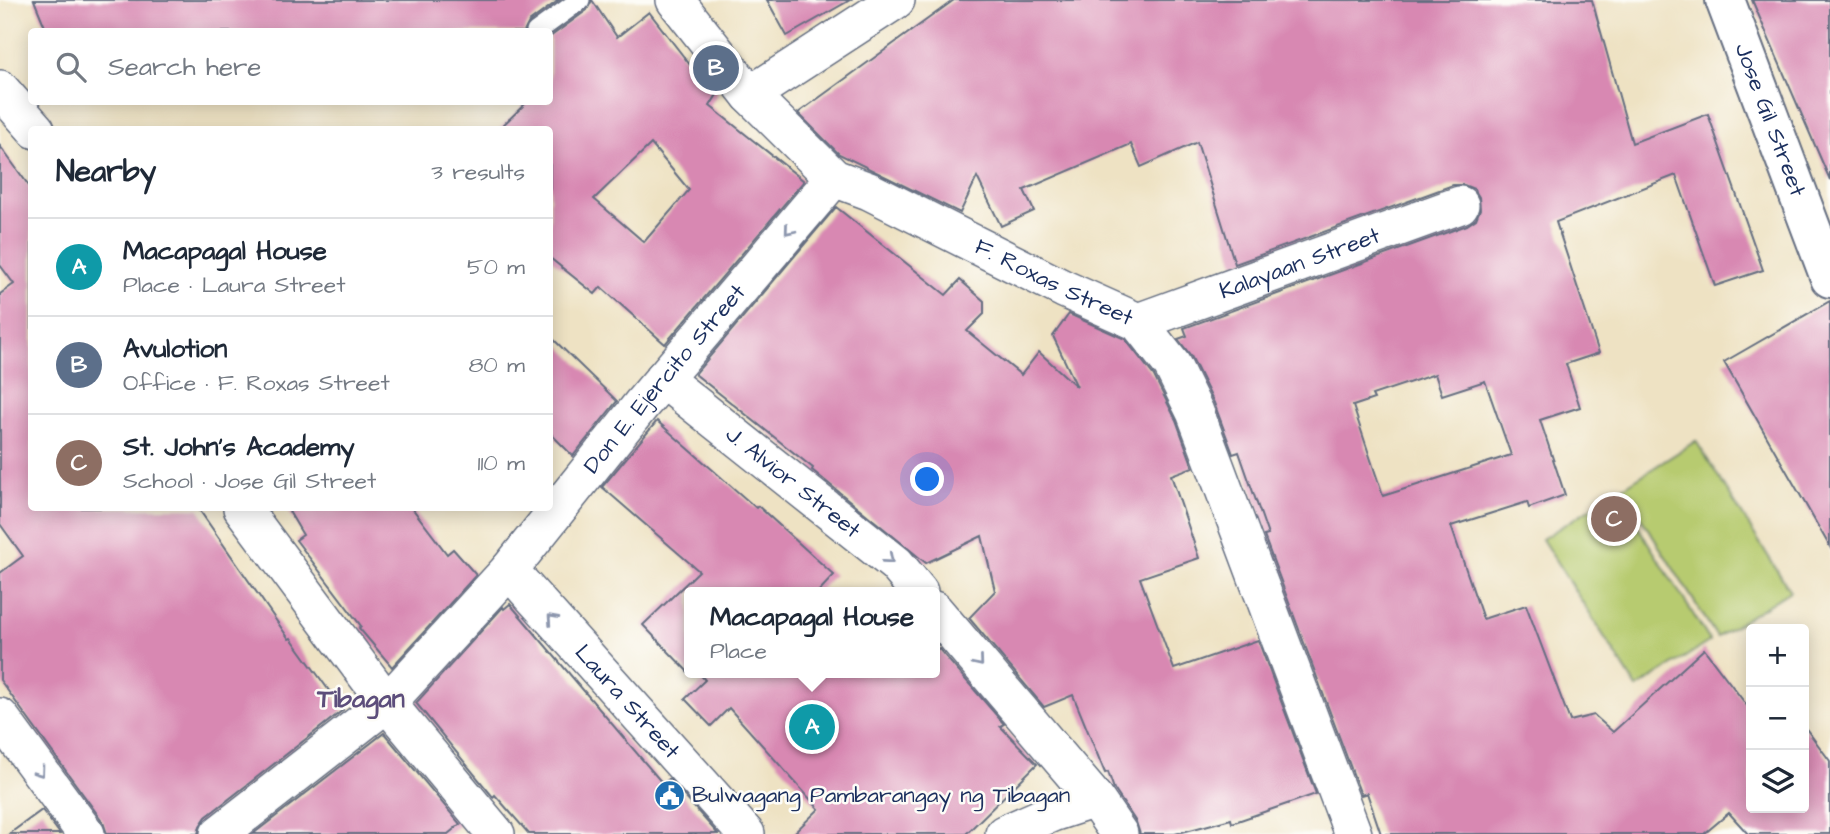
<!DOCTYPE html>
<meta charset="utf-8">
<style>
body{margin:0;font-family:"Architects Daughter",sans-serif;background:#f2f2f3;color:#1f2937}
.controls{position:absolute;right:21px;bottom:21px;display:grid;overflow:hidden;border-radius:7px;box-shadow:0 4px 18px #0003}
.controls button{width:63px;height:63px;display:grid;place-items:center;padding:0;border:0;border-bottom:2px solid #e0e1e3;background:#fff;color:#1f2937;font:35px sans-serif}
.you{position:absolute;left:928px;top:480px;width:24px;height:24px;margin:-18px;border:5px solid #fff;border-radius:50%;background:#1a73e8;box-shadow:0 0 0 10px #1a73e833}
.badge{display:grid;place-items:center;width:46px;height:46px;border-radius:50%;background:#b45309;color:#fff;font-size:23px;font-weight:700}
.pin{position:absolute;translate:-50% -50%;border:4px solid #fff;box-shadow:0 2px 7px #0006}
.popup{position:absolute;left:684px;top:587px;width:256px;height:91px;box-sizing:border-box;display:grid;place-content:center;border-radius:7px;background:#fff;filter:drop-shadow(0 2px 5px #0005);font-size:23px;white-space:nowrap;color:#747a83}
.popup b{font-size:26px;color:#1f2937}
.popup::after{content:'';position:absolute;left:50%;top:100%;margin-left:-14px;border:14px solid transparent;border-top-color:#fff}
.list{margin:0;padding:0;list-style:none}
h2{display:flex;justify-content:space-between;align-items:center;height:91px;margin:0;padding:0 28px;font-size:30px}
h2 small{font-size:23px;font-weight:400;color:#747a83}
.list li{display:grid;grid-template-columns:46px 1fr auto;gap:21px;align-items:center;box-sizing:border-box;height:98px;padding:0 28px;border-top:2px solid #e0e1e3}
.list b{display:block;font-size:26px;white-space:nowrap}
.list p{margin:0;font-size:23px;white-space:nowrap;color:#747a83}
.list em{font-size:23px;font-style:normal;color:#747a83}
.icon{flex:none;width:38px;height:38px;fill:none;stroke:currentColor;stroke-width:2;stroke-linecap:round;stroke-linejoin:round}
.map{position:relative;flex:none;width:1830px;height:834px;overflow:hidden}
.search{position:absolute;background:#fff;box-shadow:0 4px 18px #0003;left:28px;top:28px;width:525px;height:77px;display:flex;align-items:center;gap:18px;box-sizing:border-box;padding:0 24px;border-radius:7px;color:#747a83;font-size:26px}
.panel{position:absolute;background:#fff;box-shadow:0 4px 18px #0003;left:28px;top:126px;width:525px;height:385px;border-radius:7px}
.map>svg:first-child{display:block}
</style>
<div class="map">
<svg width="1830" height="834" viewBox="0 0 1830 834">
<rect width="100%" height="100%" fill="#fdfcf7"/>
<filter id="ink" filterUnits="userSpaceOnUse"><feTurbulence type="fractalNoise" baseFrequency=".0143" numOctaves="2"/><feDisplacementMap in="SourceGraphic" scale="14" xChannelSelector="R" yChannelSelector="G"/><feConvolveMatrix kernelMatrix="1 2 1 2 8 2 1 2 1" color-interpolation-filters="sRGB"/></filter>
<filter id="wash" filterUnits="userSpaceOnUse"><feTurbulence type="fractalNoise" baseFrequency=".00686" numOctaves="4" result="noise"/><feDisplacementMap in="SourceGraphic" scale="28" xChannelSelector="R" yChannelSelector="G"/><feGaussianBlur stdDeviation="1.57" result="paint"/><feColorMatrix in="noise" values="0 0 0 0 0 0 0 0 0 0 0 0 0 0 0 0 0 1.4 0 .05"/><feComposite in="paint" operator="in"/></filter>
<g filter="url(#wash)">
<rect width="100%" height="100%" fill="#eee2c3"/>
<g fill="#b7cb6f" stroke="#697d66" stroke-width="2">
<polygon points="1696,441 1790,591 1717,637 1622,488"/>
<polygon points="1616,492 1710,641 1637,688 1542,539"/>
</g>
<g id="blocks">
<g fill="#d888b2" fill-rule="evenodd">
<polygon points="34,0 559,0 529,22 524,32 47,32"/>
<path d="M592,0L617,37L649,12L694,70L697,68L718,93L710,106L804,181L665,344L601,287L595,294L550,258V130H498L527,102H550V37L587,10ZM651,144L689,190L644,242L594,199Z"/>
<polygon points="767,0 850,0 787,36"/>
<path d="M954,0H1592L1632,143L1708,114L1763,270L1715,286L1676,175L1556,222L1599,353L1566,364L1580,407L1540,420L1565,495L1529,508L1527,502L1451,526L1483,619L1526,605L1570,721L1594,715L1613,732L1704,649L1751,711V808H1804V726L1830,761V834H1748L1729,813L1704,834H1381L1367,793L1361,795L1264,536L1268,535L1239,452L1233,454L1214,403L1191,356L1178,339L1187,336L1184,328L1467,225L1476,219L1480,209L1479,197L1474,189L1464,185H1453L1235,264L1197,142L1141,167L1131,144L1024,190L1034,211L1001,226L977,177L960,213L839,154L798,113ZM1435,374L1442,395L1485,381L1511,455L1383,496L1353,406L1374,399L1372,395Z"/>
<polygon points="1752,0 1830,0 1830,180"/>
<polygon points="0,146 32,190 32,508 198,508 289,639 291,638 343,710 206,817 200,826 198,834 107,834 103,822 0,680 0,573 23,556 0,524 0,294 14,284 0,265"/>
<polygon points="836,207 946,295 960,280 984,301 984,314 967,331 1021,375 1039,352 1077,387 1053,336 1069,314 1125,339 1154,376 1176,420 1193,467 1171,475 1199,558 1140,578 1174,669 1258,640 1316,794 1232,823 1231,819 1175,834 1140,834 1136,822 1114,789 1108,772 1105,773 1073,695 1044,707 969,618 995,591 982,536 926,563 812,470 813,468 695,374"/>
<polygon points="1830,301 1830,547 1724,362"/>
<polygon points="550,336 617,401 573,456 550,433"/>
<polygon points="657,421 756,508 758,506 834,575 818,592 690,592 690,674 643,625 699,571 602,487"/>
<polygon points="287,508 412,508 447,554 453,549 476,575 392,667 359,628 361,626 296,540 303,535"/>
<polygon points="510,604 663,784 669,779 718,834 529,834 495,795 493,797 416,703 503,607 504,609"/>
<polygon points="939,649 1004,724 1000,726 1037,764 966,834 793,834 819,809 729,708 711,726 685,699 705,680 699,673 934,673 934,653"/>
<polygon points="384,733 460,824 448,834 253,834"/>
<polygon points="42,810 60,834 9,834"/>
</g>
</g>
</g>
<g filter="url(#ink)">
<use href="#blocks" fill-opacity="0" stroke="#656e81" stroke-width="2"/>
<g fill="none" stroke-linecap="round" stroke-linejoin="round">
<defs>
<polyline id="service" points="536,32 580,0"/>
<g id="minor">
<path id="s1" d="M675,0L750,95L834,178L869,191L1064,289L1138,322L1172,365L1195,412L1353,834"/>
<polyline points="0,89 36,130"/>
<polyline points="750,95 896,0"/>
<path id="s2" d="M1138,322L1460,205"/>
<path id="s3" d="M663,379L896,564L919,592"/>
<polyline points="242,508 387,703 496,834"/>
<path id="s4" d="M509,570L746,834"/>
<polyline points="934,610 1095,799 1119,834"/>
<polyline points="0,717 86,834"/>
<path id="s5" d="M219,834L387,703L509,570L641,405L834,178"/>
<polyline points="1004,834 1052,813 1095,799"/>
</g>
<g id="tertiary">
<path id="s6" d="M1725,0L1830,278"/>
</g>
</defs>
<use href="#service" stroke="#656e81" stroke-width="23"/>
<use href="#minor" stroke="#656e81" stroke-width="40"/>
<use href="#tertiary" stroke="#656e81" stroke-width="42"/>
<use href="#service" stroke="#fff" stroke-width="19"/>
<use href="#minor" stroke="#fff" stroke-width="37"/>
<use href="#tertiary" stroke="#fff" stroke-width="38"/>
</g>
<defs><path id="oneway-chevron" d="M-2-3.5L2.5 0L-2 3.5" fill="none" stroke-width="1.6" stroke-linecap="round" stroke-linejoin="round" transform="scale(1.75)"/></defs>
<g stroke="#8d97ae">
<use href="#oneway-chevron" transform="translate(789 230) rotate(130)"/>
<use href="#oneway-chevron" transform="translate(889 559) rotate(40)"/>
<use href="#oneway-chevron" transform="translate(552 619) rotate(-132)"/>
<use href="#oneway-chevron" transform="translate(979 662) rotate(50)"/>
<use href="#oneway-chevron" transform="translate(40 772) rotate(54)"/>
</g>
</g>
<defs>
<symbol id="civic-disc" viewBox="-11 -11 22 22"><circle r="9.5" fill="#1f6fb2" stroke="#fdfcf7"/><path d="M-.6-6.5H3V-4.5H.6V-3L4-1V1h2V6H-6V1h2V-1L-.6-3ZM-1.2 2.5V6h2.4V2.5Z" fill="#fff"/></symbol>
</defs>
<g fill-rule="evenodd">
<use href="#civic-disc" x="652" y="778" width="35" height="35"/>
</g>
<g text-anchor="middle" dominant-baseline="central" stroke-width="5" stroke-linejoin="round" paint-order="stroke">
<g font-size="23" fill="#1b2f5e" stroke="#fdfcf7">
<text stroke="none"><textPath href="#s6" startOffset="128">Jose Gil Street</textPath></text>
<text stroke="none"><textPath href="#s2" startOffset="172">Kalayaan Street</textPath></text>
<text stroke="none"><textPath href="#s1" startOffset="483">F. Roxas Street</textPath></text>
<text stroke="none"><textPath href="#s5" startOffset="640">Don E. Ejercito Street</textPath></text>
<text stroke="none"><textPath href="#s3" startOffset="166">J. Alvior Street</textPath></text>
<text stroke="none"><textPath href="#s4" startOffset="177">Laura Street</textPath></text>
</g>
<g font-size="23" fill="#1b2f5e" stroke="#fdfcf7" text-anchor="start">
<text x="692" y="795">Bulwagang Pambarangay ng Tibagan</text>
</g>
<g font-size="26" font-weight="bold" fill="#5d4e7b" stroke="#fdfcf7">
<text x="361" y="699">Tibagan</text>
</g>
</g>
</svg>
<div class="controls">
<button>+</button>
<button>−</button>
<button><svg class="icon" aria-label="layers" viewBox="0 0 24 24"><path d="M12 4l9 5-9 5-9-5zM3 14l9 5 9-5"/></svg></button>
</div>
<div class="you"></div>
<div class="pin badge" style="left:812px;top:727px;background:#0f9aa8">A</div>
<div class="popup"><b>Macapagal House</b>Place</div>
<div class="pin badge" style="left:716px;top:68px;background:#5c6f8a">B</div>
<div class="pin badge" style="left:1614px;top:519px;background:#8d6e63">C</div>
<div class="search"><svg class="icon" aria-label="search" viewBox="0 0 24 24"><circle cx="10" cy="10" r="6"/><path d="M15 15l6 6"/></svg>Search here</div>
<section class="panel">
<h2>Nearby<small>3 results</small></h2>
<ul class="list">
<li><span class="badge" style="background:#0f9aa8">A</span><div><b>Macapagal House</b><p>Place · Laura Street</p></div><em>50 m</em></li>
<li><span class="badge" style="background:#5c6f8a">B</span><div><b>Avulotion</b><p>Office · F. Roxas Street</p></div><em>80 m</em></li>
<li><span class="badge" style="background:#8d6e63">C</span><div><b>St. John's Academy</b><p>School · Jose Gil Street</p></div><em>110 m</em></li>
</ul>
</section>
</div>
